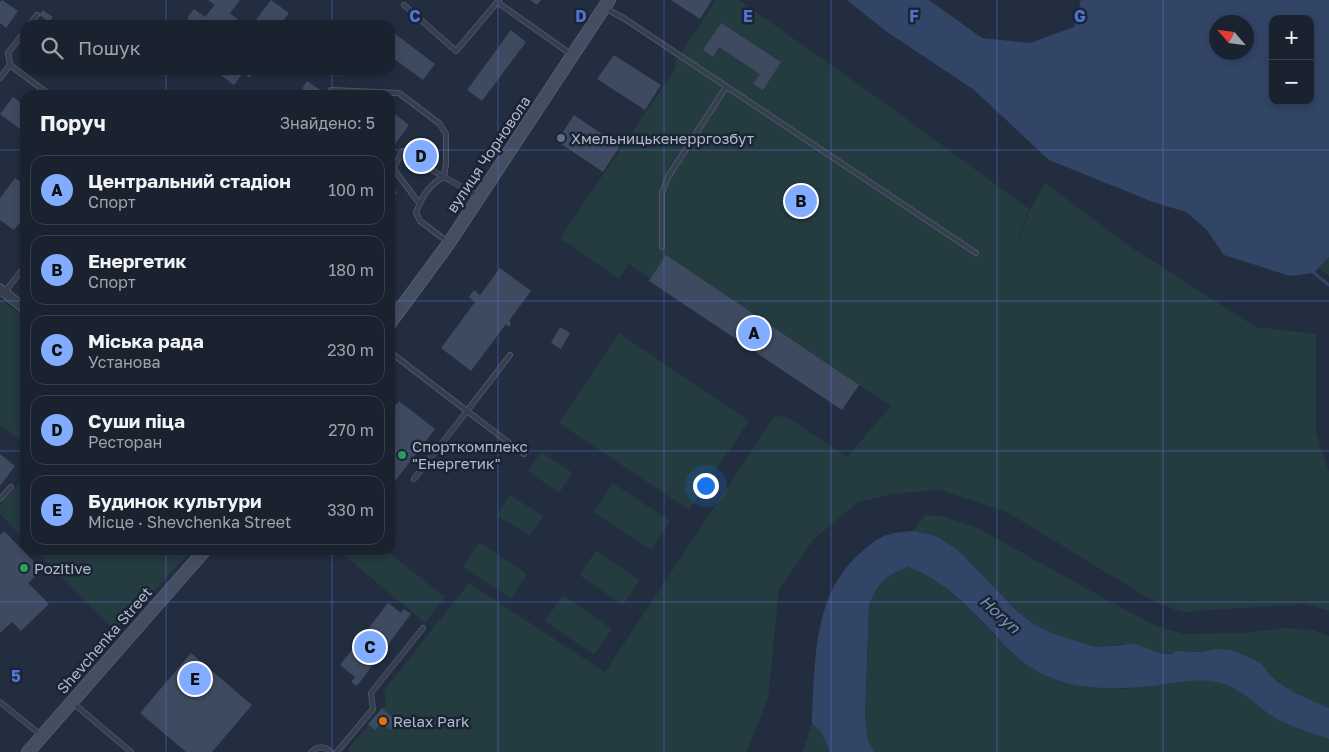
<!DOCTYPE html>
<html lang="uk">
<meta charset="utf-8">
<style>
body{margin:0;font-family:"Golos Text",sans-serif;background:#232a37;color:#f1f3f6}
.controls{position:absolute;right:15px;top:15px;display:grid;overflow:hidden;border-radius:10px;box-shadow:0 2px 8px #0003}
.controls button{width:45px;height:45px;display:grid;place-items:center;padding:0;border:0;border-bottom:1px solid #383f4b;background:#1a222f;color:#f1f3f6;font:25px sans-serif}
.compass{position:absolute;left:1209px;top:15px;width:45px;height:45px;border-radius:50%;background:#1a222f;box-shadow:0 2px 8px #0003;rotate:298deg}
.you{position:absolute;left:705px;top:485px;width:18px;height:18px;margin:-12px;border:4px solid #fff;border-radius:50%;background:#1a73e8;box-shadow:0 0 0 8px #1a73e833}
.badge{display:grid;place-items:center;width:32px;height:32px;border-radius:50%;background:#82acff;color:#111;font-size:16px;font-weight:700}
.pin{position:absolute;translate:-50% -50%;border:2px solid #fff;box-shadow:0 1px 5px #0006}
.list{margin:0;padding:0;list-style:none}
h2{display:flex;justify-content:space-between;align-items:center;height:65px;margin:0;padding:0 20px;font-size:21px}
h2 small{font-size:16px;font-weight:400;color:#9fa4aa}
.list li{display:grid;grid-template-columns:32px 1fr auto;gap:15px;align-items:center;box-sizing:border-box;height:70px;margin:0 10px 10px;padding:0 10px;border:1px solid #383f4b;border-radius:15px}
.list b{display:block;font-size:19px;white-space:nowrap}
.list p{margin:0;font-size:16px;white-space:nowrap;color:#9fa4aa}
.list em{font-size:16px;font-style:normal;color:#9fa4aa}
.icon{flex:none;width:28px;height:28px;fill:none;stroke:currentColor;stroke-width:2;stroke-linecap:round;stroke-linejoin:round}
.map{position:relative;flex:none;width:1329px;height:752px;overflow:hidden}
.search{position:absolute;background:#1a222f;box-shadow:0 2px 8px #0003;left:20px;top:20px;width:375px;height:55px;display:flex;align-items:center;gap:12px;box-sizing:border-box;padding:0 18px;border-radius:15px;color:#9fa4aa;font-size:19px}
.panel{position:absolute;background:#1a222f;box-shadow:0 2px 8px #0003;left:20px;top:90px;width:375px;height:465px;border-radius:15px}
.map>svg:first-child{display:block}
</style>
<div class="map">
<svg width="1329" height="752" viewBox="0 0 1329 752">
<rect width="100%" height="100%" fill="#222d3f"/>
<g fill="#243b40">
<polygon points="716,0 739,0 875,96 1029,209 1013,254 1030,210 1045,183 1129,246 1256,327 1316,334 1316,432 1329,472 1329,611 1305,604 1181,612 1153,601 1007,512 940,490 892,494 858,502 813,540 779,590 768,698 747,752 349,752 348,749 386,705 384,690 469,583 605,672 774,417 785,416 847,457 891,406 859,385 842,410 649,281 650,279 629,264 619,279 560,238 677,66 674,64"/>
<polygon points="1329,257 1329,276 1319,268"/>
<polygon points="0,299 25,318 25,444 0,425"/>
<polygon points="619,333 749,421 689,510 559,423"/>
<polygon points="541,452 573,473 559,493 528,471"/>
<polygon points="25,477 25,540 0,514 0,505"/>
<polygon points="613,483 670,521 651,550 594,512"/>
<polygon points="510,495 543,516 530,536 497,515"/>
<polygon points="925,515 943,516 978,528 1076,583 1154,625 1184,634 1240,633 1285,628 1313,630 1329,636 1329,708 1295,693 1279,683 1270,675 1262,664 1216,649 1201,652 1188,651 1162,654 1120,644 1096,647 1054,634 1035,625 1018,612 957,549 936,536 913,531"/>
<polygon points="479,542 527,574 511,599 463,567"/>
<polygon points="35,550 191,550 117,633"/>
<polygon points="338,550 385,550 445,597 425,623"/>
<polygon points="596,551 640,580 623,605 579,575"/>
<path d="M908,567L928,575L943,586L965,604L1008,650L1020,660L1058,681L1121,689L1146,687L1197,679L1217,682L1238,690L1278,719L1329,739V752H874L868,741L865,718L869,605C879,582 884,576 908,567Z"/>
<polygon points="563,595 612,629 594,655 545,621"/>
<polygon points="812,723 821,732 830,752 803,752"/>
</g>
<g fill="#324566" fill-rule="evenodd">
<path d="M847,0H929L982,38L1030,43L1074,27L1081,0H1329V257L1314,273L1290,276L1224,255L1206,229L1186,212L1153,202L1049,160L974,90L887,32ZM1273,19H1310V101H1273ZM1216,22H1246V52H1216Z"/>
<path d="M913,531L936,536L957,549L1018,612L1035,625L1054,634L1096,647L1135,644L1162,654H1171L1176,651L1201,652L1216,649L1230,650L1244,655L1262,664L1270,675L1279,683L1295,693L1329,708V739C1312,733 1295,728 1279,720C1257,708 1241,686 1215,682C1195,678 1175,683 1154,686C1128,689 1082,690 1057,680C1040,674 1022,663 1009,650C1004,646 1001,641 996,636C971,609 943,579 908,567C884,576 879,582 869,605L865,718L868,741L874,752H830L821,732L812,723C815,666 812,597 858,555C867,547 878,537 890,534C897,532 905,532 913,531Z"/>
</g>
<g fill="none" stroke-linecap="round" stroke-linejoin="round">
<polyline stroke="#324566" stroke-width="3" points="1314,273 1329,285"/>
</g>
<g fill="#3e4a5f">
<polygon points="2,0 18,11 6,28 0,23 0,2"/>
<polygon points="208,0 240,0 230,13 245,25 194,25 194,24 187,18 194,9 205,17 215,5"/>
<polygon points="271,0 289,13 280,25 252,25"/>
<polygon points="530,0 541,0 537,5"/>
<polygon points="671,0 712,0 700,19"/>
<polygon points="43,10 53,17 49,22 39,15"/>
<polygon points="721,23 781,62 763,90 753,84 760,74 719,47 713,57 703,50"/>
<polygon points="390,30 435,64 423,80 390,56"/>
<polygon points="511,30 526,42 482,101 467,90"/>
<polygon points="614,55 661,85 645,110 597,79"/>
<polygon points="214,70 255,70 249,78 243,73 234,85"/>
<polygon points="331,70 344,70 339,76"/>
<polygon points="307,81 322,91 320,95 310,95 302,89"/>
<polygon points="13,97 25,106 25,133 0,114"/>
<polygon points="390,110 409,125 390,151"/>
<polygon points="574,115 620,146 603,172 557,141"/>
<polygon points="417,150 428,157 425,163 413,156"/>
<polygon points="15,178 25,185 25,216 14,230 0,220 0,198"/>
<polygon points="390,187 397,192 390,202"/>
<polygon points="666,255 859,385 842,410 649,281"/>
<polygon points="500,268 531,291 509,321 511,323 509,327 506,324 471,371 441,348 475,302 469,297 474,290 480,295"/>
<polygon points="560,327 570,333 561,349 551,343"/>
<polygon points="399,401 435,429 393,484 390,482 390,420 396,412 392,409"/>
<polygon points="0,454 15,466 0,486"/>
<polygon points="4,531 42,570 28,583 49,604 21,631 12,622 0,633 0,535"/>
<polygon points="388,603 401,613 404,609 411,614 357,686 351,682 355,677 340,665"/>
<polygon points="191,653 252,705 212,752 186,752 140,713"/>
<polygon points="382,708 398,722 390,730 382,723 375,730 368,724"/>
</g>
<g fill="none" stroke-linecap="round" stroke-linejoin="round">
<defs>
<g id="lane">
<polyline points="497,2 572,55"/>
<polyline points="404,5 456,51 499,0"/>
<polyline points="605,8 625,19 976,253"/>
<polyline points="29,25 37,15"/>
<polyline points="10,65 50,95"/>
<polyline points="0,78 10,65 8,53 25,31"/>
<polyline points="328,95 331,90 399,93 440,124 446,134 446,164 444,177 478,196"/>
<path d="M419,203L393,168L403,151L418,162L444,177C429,184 421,198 416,213L420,221L448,242"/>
<polyline points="662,247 662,193 668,177 726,87"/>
<polyline points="4,293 25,266"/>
<polyline points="390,352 467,411 414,479"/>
<polyline points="510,355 467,411 524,454"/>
<polyline points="0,499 11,487"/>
<polyline points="0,702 41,735"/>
<polyline points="73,703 131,752"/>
<path d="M311,752C318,746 325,746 331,752"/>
<polyline points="337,752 373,709 371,693 423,628"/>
</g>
<polyline id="street" points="0,289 25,309"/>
<g id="secondary">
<polyline points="390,323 449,243 609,0"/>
<polyline points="28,752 205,550"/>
</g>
</defs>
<use href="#lane" stroke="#545d6d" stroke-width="6"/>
<use href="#street" stroke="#545d6d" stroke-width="11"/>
<use href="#secondary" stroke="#545d6d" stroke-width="14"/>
<use href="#lane" stroke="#363f4f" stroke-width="4.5"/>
<use href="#street" stroke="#363f4f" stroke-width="9"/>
<use href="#secondary" stroke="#444e62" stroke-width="12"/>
</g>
<path fill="none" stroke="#5174d3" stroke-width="1" stroke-opacity="0.55" d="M166,0V25M332,0V25M498,0V752M664,0V752M831,0V752M997,0V752M1163,0V752M166,70V95M332,70V95M0,150H25M390,150H1329M0,301H25M390,301H1329M0,451H25M390,451H1329M166,550V752M332,550V752M0,602H1329"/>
<circle fill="#5c6f8a" stroke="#1b2434" stroke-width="2" cx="561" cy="138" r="5"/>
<g fill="#2e9e5b" stroke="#1b2434" stroke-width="2">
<circle cx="402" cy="455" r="5"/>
<circle cx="24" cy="568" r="5"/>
</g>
<circle fill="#e8710a" stroke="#1b2434" stroke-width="2" cx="383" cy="721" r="5"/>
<g text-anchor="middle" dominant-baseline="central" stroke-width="5" stroke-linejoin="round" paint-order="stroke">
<g font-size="15" fill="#b2baca" stroke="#1b2434" text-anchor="start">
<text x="571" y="138">Хмельницькенерргозбут</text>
<text x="412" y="446">Спорткомплекс<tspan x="412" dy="17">"Енергетик"</tspan></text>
<text x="34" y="568">Pozitive</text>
<text x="393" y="721">Relax Park</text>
</g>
<g font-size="15" fill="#b2baca" stroke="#1b2434">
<text transform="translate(488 154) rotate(-56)">вулиця Чорновола</text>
<text transform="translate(104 640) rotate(-49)">Shevchenka Street</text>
</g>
<g font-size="16" font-style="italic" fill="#778eb4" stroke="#1b2434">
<text transform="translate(1000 614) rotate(42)">Horyn</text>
</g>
</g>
<g font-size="16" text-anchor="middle" font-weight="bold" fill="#5174d3" stroke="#1b2434" stroke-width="5" stroke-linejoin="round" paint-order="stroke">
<text x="415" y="22">C</text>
<text x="581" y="22">D</text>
<text x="748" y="22">E</text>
<text x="914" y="22">F</text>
<text x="1080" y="22">G</text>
<text x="16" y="682">5</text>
</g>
</svg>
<div class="controls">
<button>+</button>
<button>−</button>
</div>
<svg class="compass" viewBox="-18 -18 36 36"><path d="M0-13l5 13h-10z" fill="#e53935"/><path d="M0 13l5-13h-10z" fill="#9fa4aa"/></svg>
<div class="you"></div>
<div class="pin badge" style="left:754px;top:333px">A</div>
<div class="pin badge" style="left:801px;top:201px">B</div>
<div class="pin badge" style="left:370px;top:647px">C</div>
<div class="pin badge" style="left:421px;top:156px">D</div>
<div class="pin badge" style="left:195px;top:679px">E</div>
<div class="search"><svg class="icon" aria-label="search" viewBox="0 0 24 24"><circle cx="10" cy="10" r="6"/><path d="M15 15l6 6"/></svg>Пошук</div>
<section class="panel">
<h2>Поруч<small>Знайдено: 5</small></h2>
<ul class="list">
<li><span class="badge">A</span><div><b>Центральний стадіон</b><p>Спорт</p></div><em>100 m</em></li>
<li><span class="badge">B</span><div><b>Енергетик</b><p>Спорт</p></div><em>180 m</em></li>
<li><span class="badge">C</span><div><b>Міська рада</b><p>Установа</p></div><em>230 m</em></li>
<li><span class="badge">D</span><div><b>Суши піца</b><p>Ресторан</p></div><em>270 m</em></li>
<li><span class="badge">E</span><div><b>Будинок культури</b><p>Місце · Shevchenka Street</p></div><em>330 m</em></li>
</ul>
</section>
</div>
